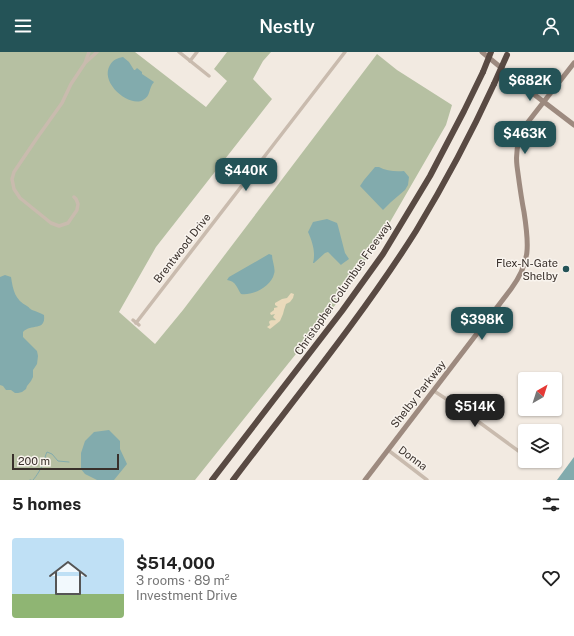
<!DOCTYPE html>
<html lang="en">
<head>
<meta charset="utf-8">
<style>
  :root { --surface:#fff; --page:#f6f6f6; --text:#222; --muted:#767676; --line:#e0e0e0; --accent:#245357 }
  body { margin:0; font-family:"Public Sans",sans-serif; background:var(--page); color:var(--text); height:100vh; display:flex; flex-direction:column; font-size:15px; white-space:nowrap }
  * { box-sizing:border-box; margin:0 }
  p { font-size:13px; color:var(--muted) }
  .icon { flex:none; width:22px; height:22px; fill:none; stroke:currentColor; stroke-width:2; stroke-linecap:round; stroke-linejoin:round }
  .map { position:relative; height:428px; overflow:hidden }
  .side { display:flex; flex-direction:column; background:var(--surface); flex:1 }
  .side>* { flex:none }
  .needle { width:26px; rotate:39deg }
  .controls { position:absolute; left:518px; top:320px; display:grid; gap:8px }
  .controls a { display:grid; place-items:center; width:44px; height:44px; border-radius:4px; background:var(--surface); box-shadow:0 1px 3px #0004; font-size:20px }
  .scale { position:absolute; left:12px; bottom:10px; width:107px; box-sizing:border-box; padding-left:4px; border:2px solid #39302b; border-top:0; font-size:11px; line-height:14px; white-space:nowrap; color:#39302b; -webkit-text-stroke:3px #f9f4ee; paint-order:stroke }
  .price { position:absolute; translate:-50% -34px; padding:0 9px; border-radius:8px; background:var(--accent); color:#fff; font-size:13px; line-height:26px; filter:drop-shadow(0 1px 2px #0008) }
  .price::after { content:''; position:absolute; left:50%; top:24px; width:12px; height:9px; margin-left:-6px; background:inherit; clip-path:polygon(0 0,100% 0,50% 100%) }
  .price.selected { background:#222; color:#fff }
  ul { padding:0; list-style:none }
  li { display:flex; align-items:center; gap:12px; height:100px; padding:0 12px }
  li+li { border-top:1px solid var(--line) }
  li span { display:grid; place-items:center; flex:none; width:112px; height:80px; border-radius:4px; color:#555 }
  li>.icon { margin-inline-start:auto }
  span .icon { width:48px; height:48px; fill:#fffc; stroke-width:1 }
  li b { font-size:17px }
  h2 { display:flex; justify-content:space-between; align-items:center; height:48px; padding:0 12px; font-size:17px }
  header { display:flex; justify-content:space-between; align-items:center; height:52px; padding:0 12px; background:var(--accent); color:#fff; font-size:18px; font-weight:600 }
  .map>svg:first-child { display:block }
  .green { fill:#b6c0a2 }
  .sand { fill:#eadabb }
  .water { fill:#82abad }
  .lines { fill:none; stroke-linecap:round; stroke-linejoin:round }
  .stream { stroke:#82abad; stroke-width:1 }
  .street { stroke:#c9bbae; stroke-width:3.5 }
  .secondary { stroke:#9d8a7f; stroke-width:5 }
  .highway { stroke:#594a43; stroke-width:6 }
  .highway-bridge { stroke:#594a43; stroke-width:6 }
  .poi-dot { fill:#245357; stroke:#f9f4ee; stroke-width:1.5 }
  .labels { text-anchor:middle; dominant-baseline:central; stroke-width:3; stroke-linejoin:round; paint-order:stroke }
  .street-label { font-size:11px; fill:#39302b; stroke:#f9f4ee }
  .poi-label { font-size:11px; fill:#39302b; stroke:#f9f4ee; text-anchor:end }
</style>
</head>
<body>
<header><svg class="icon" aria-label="menu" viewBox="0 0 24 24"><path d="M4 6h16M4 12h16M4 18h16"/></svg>Nestly<svg class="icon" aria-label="person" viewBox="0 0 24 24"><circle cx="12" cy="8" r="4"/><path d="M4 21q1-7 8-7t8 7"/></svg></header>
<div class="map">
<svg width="574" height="428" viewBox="0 0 574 428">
  <rect width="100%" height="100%" fill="#f2eae1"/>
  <path class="green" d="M0 0H135L206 55 227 29 214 17 227 0H271L263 9 253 27 272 47 156 195 119 260 155 292 183 258 377 2 397 18 452 53 446 73 386 177 336 252 195 428H0Z"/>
  <path class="sand" d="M291 241 294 242 293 246 290 250 286 252 284 258 283 262 280 269 270 277 267 275 270 273 269 270C271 267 273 269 276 268L273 265 275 262 271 263 270 261 274 258V256L278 255 275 253V251L282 247 287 246Z"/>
  <g class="water">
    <path d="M123 5 129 10 134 18H135L137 16 142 20V22L154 30C148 37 151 44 143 48 130 56 99 31 110 13 113 8 117 6 123 5Z"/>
    <path d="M375 115H379C386 119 396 120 404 119L409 125 408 133 405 138 391 150 383 158 360 134 364 128Z"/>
    <path d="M327 167 337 171 338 174 345 201 349 207 342 212 341 213 328 200 325 201 314 211H313C316 200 312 189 308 180L313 170Z"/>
    <path d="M269 202 272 203C272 209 276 217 274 222 271 235 252 244 241 242 237 236 236 229 227 228L229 225Z"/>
    <path d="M5 223 11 225C13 238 15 248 27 254 30 256 30 257 32 258 36 259 40 261 44 263 46 280 31 271 23 280V285L37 299 38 304 37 312 33 318V325L31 329 27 334 26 337 22 340 18 341H15L11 338H6L3 334 0 333V225Z"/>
    <path d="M109 378 120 389V397L127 412 114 428H97L85 422 81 417V401L85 389 94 380Z"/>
    <path d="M574 405V428H557Z"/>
  </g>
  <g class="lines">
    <g class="stream">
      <path d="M30 428H31"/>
      <path d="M33 428C36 425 42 415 44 410 45 406 45 404 47 400L52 402 58 409 69 410"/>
    </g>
    <g class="street">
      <path d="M179 0 209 24"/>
      <path d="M190 9 197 0"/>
      <path d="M86 10 97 0"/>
      <path d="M74 145 76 147 78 152 77 158 68 171 59 174 51 171 20 146 14 137 12 127 14 120 37 86 62 51 71 32 85 11 89 0"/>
      <path d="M133 268 139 273"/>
      <path d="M136 271 345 0"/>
      <path d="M434 339 457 354 524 403"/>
      <path d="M388 398 427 428"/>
    </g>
    <g class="secondary">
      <path d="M482 0 527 37 574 73"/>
      <path d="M365 428 511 237C531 210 529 192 524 160 521 145 519 129 517 114 515 97 519 83 528 70L574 11"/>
    </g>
    <g class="highway">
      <path d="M212 428 342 259 383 202 430 124 464 59 483 20"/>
      <path d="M233 428C295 346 361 266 416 179 445 131 471 82 494 32"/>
    </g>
    <g class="highway-bridge">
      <path d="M483 20 491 0"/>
      <path d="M494 32 507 3"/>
    </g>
  </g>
  <circle class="poi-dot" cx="566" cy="217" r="4"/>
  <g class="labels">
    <g class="street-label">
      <text transform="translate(182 196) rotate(-52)">Brentwood Drive</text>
      <text transform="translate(343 236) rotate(-55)">Christopher Columbus Freeway</text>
      <text transform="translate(418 342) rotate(-52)">Shelby Parkway</text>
      <text transform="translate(413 406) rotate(37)">Donna</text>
    </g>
    <g class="poi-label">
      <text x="558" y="211">Flex-N-Gate<tspan x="558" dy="13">Shelby</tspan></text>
    </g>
  </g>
</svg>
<div class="controls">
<a><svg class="needle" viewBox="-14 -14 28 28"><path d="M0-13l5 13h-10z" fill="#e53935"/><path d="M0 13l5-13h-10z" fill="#767676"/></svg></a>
<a><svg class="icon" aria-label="layers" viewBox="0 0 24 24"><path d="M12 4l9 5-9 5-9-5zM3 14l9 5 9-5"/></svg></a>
</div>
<div class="scale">200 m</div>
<b class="price" style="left:530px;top:50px">$682K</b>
<b class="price" style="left:525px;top:103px">$463K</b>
<b class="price" style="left:246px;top:140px">$440K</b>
<b class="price" style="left:482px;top:289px">$398K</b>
<b class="price selected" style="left:475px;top:376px">$514K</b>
</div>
<section class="side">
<h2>5 homes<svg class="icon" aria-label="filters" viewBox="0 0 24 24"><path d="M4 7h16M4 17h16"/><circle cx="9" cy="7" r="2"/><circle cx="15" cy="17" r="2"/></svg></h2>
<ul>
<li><span style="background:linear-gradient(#bfe0f5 70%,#8fb573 0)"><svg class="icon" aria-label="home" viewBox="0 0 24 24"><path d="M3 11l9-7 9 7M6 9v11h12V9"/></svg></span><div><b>$514,000</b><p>3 rooms · 89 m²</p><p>Investment Drive</p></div><svg class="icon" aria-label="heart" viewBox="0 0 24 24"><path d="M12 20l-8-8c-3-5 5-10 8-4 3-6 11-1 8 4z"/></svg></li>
</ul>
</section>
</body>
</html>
